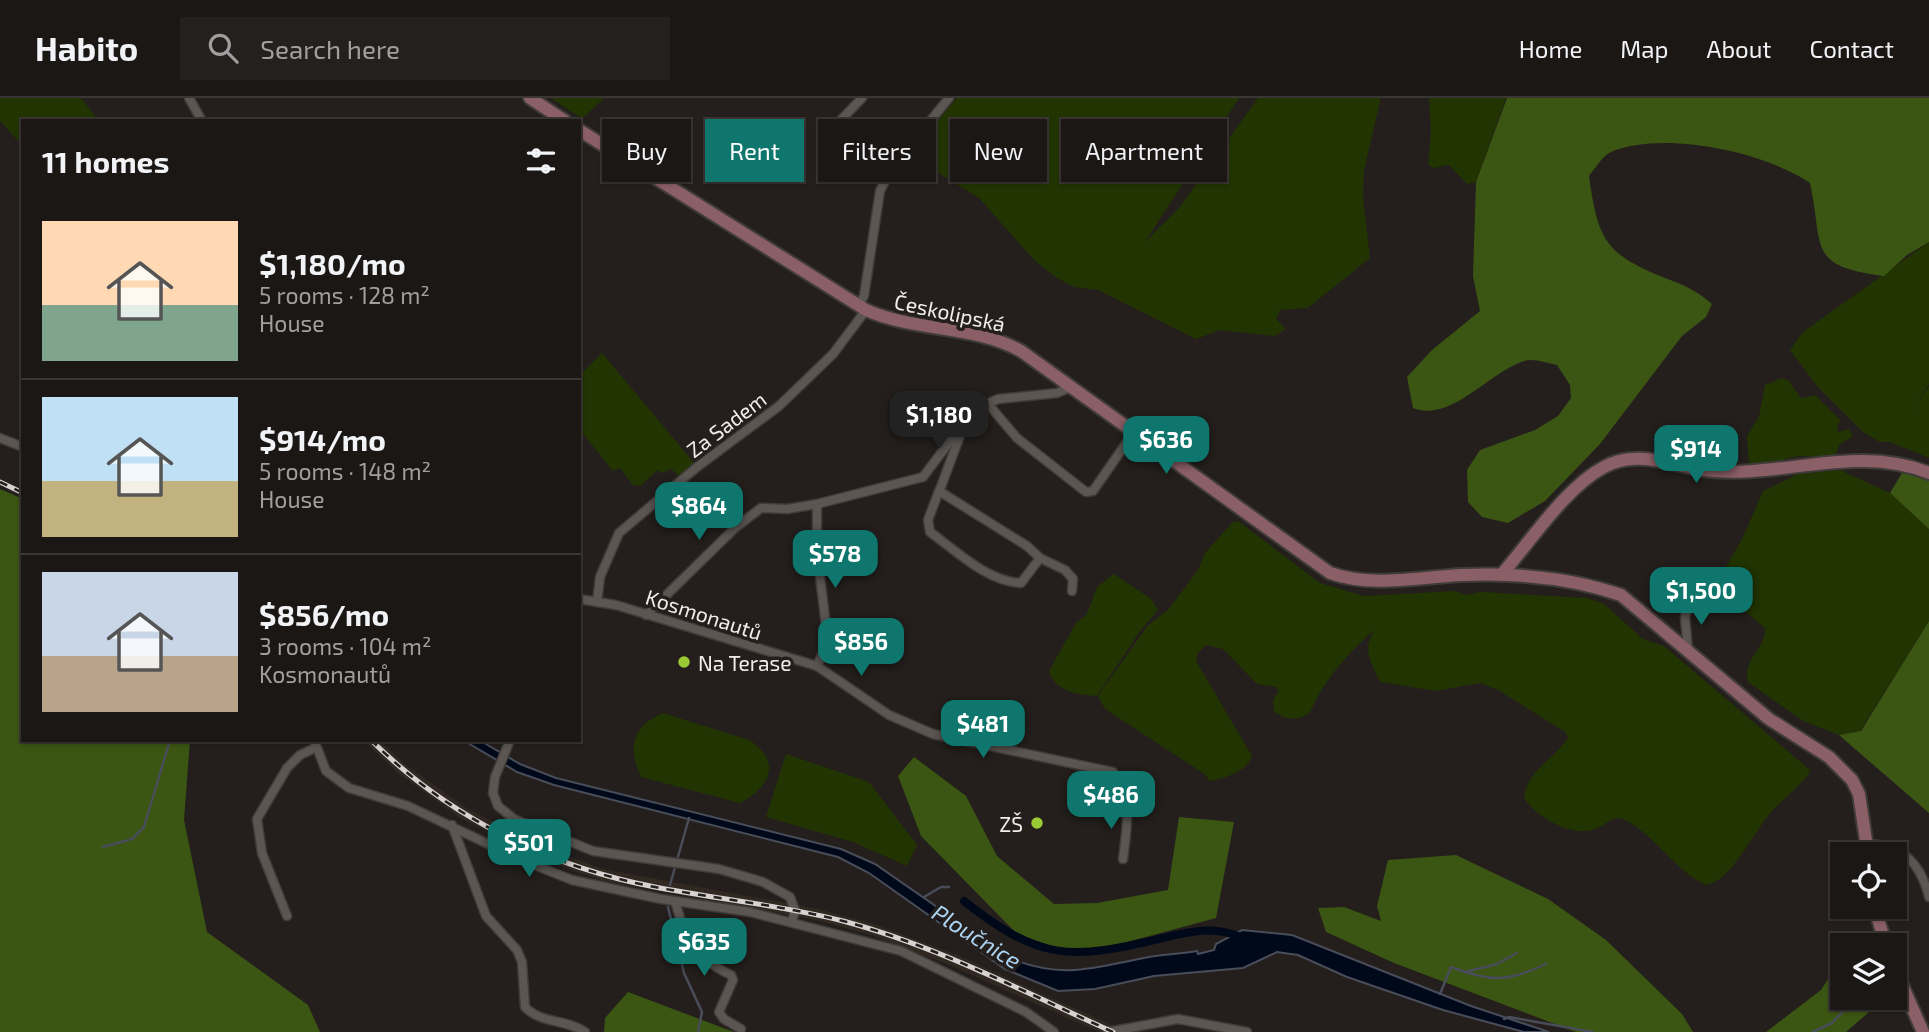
<!DOCTYPE html>
<html lang="en">
<head>
<meta charset="utf-8">
<style>
  :root { --surface:#1b1715; --page:#24201e; --text:#f1f3f6; --muted:#a09fa0; --line:#393634; --accent:#0f766e }
  body { margin:0; font-family:"Exo 2",sans-serif; background:var(--page); color:var(--text); height:100vh; display:flex; flex-direction:column; font-size:26px; white-space:nowrap }
  * { box-sizing:border-box; margin:0 }
  p { font-size:23px; color:var(--muted) }
  .icon { flex:none; width:38px; height:38px; fill:none; stroke:currentColor; stroke-width:2; stroke-linecap:round; stroke-linejoin:round }
  .map { position:relative; flex:1; overflow:hidden }
  .panel { position:absolute; left:21px; top:21px; width:560px; height:623px; display:flex; flex-direction:column; background:var(--surface); border-radius:0px; box-shadow:0 2px 5px #0004,0 0 0 2px var(--line) }
  .panel>* { flex:none }
  .hud { position:absolute; left:602px; top:21px; width:665px; height:63px; display:flex; gap:14px }
  .tools { position:absolute; left:1830px; top:744px; display:grid; gap:14px }
  .tools a { display:grid; place-items:center; width:77px; height:77px; border-radius:0px; background:var(--surface); box-shadow:0 2px 5px #0004,0 0 0 2px var(--line); font-size:35px }
  .price { position:absolute; translate:-50% -60px; padding:0 16px; border-radius:14px; background:var(--accent); color:#fff; font-size:23px; line-height:46px; filter:drop-shadow(0 2px 4px #0008) }
  .price::after { content:''; position:absolute; left:50%; top:42px; width:21px; height:16px; margin-left:-10px; background:inherit; clip-path:polygon(0 0,100% 0,50% 100%) }
  .price.on { background:#222; color:#fff }
  ul { padding:0; list-style:none }
  li { display:flex; align-items:center; gap:21px; height:175px; padding:0 21px }
  li+li { border-top:2px solid var(--line) }
  li span { display:grid; place-items:center; flex:none; width:196px; height:140px; border-radius:0px; color:#555 }
  li>.icon { margin-inline-start:auto }
  span .icon { width:84px; height:84px; fill:#fffc; stroke-width:1 }
  li b { font-size:30px }
  h2 { display:flex; justify-content:space-between; align-items:center; height:84px; padding:0 21px; font-size:30px }
  .tag { padding:0 24px; border-radius:0px; background:var(--surface); box-shadow:0 2px 5px #0004,0 0 0 2px var(--line); font-size:24px; line-height:63px }
  .tag.on { background:var(--accent); color:#fff }
  header { display:flex; align-items:center; gap:42px; box-sizing:border-box; height:98px; padding:0 35px; background:var(--surface); border-bottom:2px solid var(--line) }
  header strong { font-size:33px }
  nav { display:flex; gap:38px; margin-inline-start:auto; font-size:24px }
  .search { width:490px; height:63px; background:var(--page); display:flex; align-items:center; gap:18px; box-sizing:border-box; padding:0 24px; border-radius:0px; color:var(--muted); font-size:26px }
  .map>svg:first-child { display:block }
  .built { fill:#322822 }
  .green { fill:#213402 }
  .forest { fill:#3b5512 }
  .water { fill:#00091a; stroke:#484d59; stroke-width:2 }
  .lines { fill:none; stroke-linecap:round; stroke-linejoin:round }
  .stream { stroke:#484d59; stroke-width:2.5 }
  .canal { stroke:#00091a; stroke-width:8 }
  .street-casing { stroke:#3f3b39; stroke-width:11 }
  .secondary-casing { stroke:#3f3b39; stroke-width:16 }
  .street { stroke:#5b5652; stroke-width:8 }
  .secondary { stroke:#8b5f66; stroke-width:12 }
  .rail-casing { stroke:#d8d3d1; stroke-width:5 }
  .rail { stroke:#241f1c; stroke-width:2.5; stroke-dasharray:8; stroke-linecap:butt }
  .poi-dot { fill:#9acb34; stroke:#241f1c; stroke-width:2.5 }
  .labels { text-anchor:middle; dominant-baseline:central; stroke-width:7; stroke-linejoin:round; paint-order:stroke }
  .street-label { font-size:21px; fill:#f1edeb; stroke:#241f1c }
  .poi-label { font-size:21px; fill:#f1edeb; stroke:#241f1c; text-anchor:start }
  .water-label { font-size:23px; font-style:italic; fill:#add3f3; stroke:#241f1c }
</style>
</head>
<body>
<header>
<strong>Habito</strong>
<div class="search"><svg class="icon" aria-label="search" viewBox="0 0 24 24"><circle cx="10" cy="10" r="6"/><path d="M15 15l6 6"/></svg>Search here</div>
<nav><a>Home</a><a>Map</a><a>About</a><a>Contact</a></nav>
</header>
<div class="map">
<svg width="1929" height="934" viewBox="0 0 1929 934">
  <rect width="100%" height="100%" fill="#241f1c"/>
  <path class="built" d="M363 642H379L406 667 468 711 548 751 603 771 818 811 874 826 957 857 1127 934H1099L952 868 871 837 816 822 600 782 544 762 462 721 398 675Z"/>
  <g class="green">
    <path d="M0 0H81L99 23H23V48L0 23Z"/>
    <path d="M551 0H604L582 21Z"/>
    <path d="M957 0H1239L1145 144 1179 110 1258 0H1381L1364 72 1363 100 1370 160 1308 210 1280 212 1276 221 1286 231 1275 238 1220 232 1196 241 1098 192 1074 189 1057 180 1034 162 979 100 921 64 915 50Z"/>
    <path d="M1429 0H1506L1476 84 1467 86 1449 67 1433 70 1428 66 1431 33Z"/>
    <path d="M1929 144V286L1912 313 1929 288V360L1890 344H1880L1863 334 1817 288 1790 252 1803 234Z"/>
    <path d="M602 255 695 366 680 379 671 371 662 375 658 372 640 388 633 387 620 370 613 373 579 331V278Z"/>
    <path d="M1781 280 1789 283 1801 300 1815 297 1841 323 1837 327 1838 334 1849 331 1853 338 1839 347 1835 358C1822 363 1813 357 1801 358 1783 359 1767 371 1749 367L1747 338 1759 318 1765 287Z"/>
    <path d="M1840 372 1890 395 1929 431V523L1860 633 1839 637 1803 623 1748 584C1742 561 1766 551 1765 530L1718 491 1719 481 1743 439 1763 393 1798 376Z"/>
    <path d="M1238 423 1320 485 1364 498 1456 493 1465 497 1480 494 1587 500 1604 506 1643 541 1664 548 1810 672 1808 677C1797 690 1785 700 1773 712 1756 730 1731 784 1706 787 1676 774 1655 737 1625 722 1612 716 1606 728 1595 731 1572 740 1536 719 1524 700 1528 670 1555 662 1568 639L1565 634 1498 592 1480 585 1436 593 1380 584C1371 563 1362 553 1374 532 1348 556 1324 581 1310 615 1296 623 1287 623 1274 613L1273 602 1279 593 1276 589 1257 586 1223 551 1206 547 1198 555 1196 563 1252 658C1248 673 1224 681 1209 683L1206 677 1105 611 1098 598 1148 527 1168 512 1198 472 1205 455 1232 425Z"/>
    <path d="M1114 476 1151 501 1158 512 1140 533 1097 598C1079 597 1055 594 1049 573L1076 525 1087 516 1097 489Z"/>
    <path d="M663 615 749 642C783 664 770 689 740 705L641 679C628 650 631 629 663 615Z"/>
    <path d="M786 656 869 684 917 747 907 768 853 744 766 719Z"/>
  </g>
  <g class="forest">
    <path d="M1507 0H1929V144L1907 157 1884 178C1806 168 1824 150 1810 85 1765 54 1663 32 1611 54 1602 58 1595 71 1589 78 1598 142 1605 156 1665 180 1684 187 1696 192 1712 206L1706 219 1682 238 1600 346 1545 403 1508 425 1482 419 1468 404 1467 372 1480 352 1535 332 1558 318 1571 300 1570 287 1557 267C1547 265 1533 260 1524 263 1489 274 1451 325 1413 310L1407 279 1432 252 1480 213 1473 178 1476 84Z"/>
    <path d="M1905 370 1929 379V431L1890 395Z"/>
    <path d="M0 391 23 401V642H190L184 722 207 834 308 907 320 934H0Z"/>
    <path d="M1929 523V715L1839 637 1861 633Z"/>
    <path d="M914 659 966 698 997 758 1054 806 1097 805 1168 792 1179 719 1234 724 1216 820 1116 847 1082 851 1057 850 1017 836 921 738 898 678Z"/>
    <path d="M1456 757 1548 801 1606 842 1682 916 1693 934H1576L1394 865 1326 834 1318 810 1344 809 1381 823 1377 808 1388 762Z"/>
    <path d="M1841 861 1843 900H1885L1846 934H1766L1821 892Z"/>
    <path d="M628 894 734 934H604L605 920Z"/>
  </g>
  <path class="water" d="M463 642H479L520 666 556 680 841 751 875 766 1012 861C1065 882 1096 869 1149 859 1165 856 1181 856 1197 853L1198 856 1214 852 1216 846 1242 832 1292 837 1471 908 1549 934H1524L1443 912 1347 879 1298 857 1277 854 1243 870 1154 878 1095 891 1058 893 1005 871 869 775 838 759 554 687 517 674Z"/>
  <g class="lines">
    <g class="stream">
      <path d="M103 749 132 741 144 729 170 642"/>
      <path d="M670 787 689 720"/>
      <path d="M924 799 941 789H949"/>
      <path d="M668 809 684 875 702 914 698 934"/>
      <path d="M1465 874 1497 866 1517 855"/>
      <path d="M1440 896 1451 869C1489 884 1509 884 1546 866"/>
      <path d="M1504 921 1509 919 1593 934"/>
      <path d="M1813 934 1832 925 1856 900"/>
    </g>
    <path class="canal" d="M964 803C1041 864 1071 862 1163 840 1191 833 1214 828 1241 839"/>
    <g class="street-casing">
      <g id="street">
        <path d="M189 0 202 23"/>
        <path d="M838 25 862 0"/>
        <path d="M858 208 864 198 880 93 891 71 949 0"/>
        <path d="M988 306 1017 340 1086 394 1093 393 1134 334"/>
        <path d="M0 340 23 349"/>
        <path d="M939 393 1027 448 1040 460 1021 485C988 484 956 453 930 434L928 422Z"/>
        <path d="M939 394 962 332"/>
        <path d="M1040 460 1065 472 1073 481 1072 493"/>
        <path d="M579 501 616 507 817 568 889 617 933 636 1113 674C1133 703 1127 728 1123 761"/>
        <path d="M597 504 600 479 619 435 697 369 779 308 833 256 866 212"/>
        <path d="M646 517 736 429 761 410 787 411 817 406 923 379 966 322 980 309 998 301 1057 295 1071 289"/>
        <path d="M1688 552 1685 519 1690 502"/>
        <path d="M817 568 828 544 817 454V406"/>
        <path d="M314 642 326 673 349 690 408 708 522 762 572 782 661 801 750 814 901 853 1026 914 1054 934"/>
        <path d="M510 642 495 679 493 695 498 708 514 721 593 753 719 771 763 784 790 799 795 812 792 824"/>
        <path d="M452 727 486 818 517 852 522 864 525 909C541 926 567 921 585 934"/>
        <path d="M1867 746C1903 746 1921 766 1929 799"/>
        <path d="M675 803C687 845 692 858 731 877L733 882 719 914 724 921 741 931"/>
        <path d="M287 818 262 755 257 721 287 670 300 657 315 650"/>
        <path d="M1108 934 1178 921 1247 934"/>
      </g>
    </g>
    <g class="secondary-casing">
      <g id="secondary">
        <path d="M530 0 565 23"/>
        <path d="M579 32 866 212C916 234 974 227 1021 253L1330 475C1373 490 1418 479 1463 477 1515 475 1572 480 1621 497L1769 621 1829 659 1852 682 1859 696 1868 756"/>
        <path d="M1502 476C1531 443 1565 390 1604 369 1636 351 1670 367 1703 372 1779 382 1855 345 1929 375"/>
        <path d="M1874 808 1886 847"/>
        <path d="M1895 871 1923 934"/>
      </g>
    </g>
    <use href="#street" class="street"/>
    <use href="#secondary" class="secondary"/>
    <g class="rail-casing">
      <g id="rail">
        <path d="M0 384 23 395"/>
        <path d="M371 642C447 718 549 769 655 789 717 801 781 807 843 823 937 848 1024 894 1113 934"/>
      </g>
    </g>
    <use href="#rail" class="rail"/>
  </g>
  <g class="poi-dot">
    <circle cx="684" cy="564" r="7"/>
    <circle cx="1037" cy="725" r="7"/>
  </g>
  <g class="labels">
    <g class="street-label">
      <text transform="translate(950 214) rotate(12)">Českolipská</text>
      <text transform="translate(726 326) rotate(-37)">Za Sadem</text>
      <text transform="translate(704 516) rotate(18)">Kosmonautů</text>
    </g>
    <g class="poi-label">
      <text x="698" y="564">Na Terase</text>
      <text x="1023" y="725" text-anchor="end">ZŠ</text>
    </g>
    <g class="water-label">
      <text transform="translate(977 838) rotate(32)">Ploučnice</text>
    </g>
  </g>
</svg>
<div class="tools">
<a><svg class="icon" aria-label="locate" viewBox="0 0 24 24"><circle cx="12" cy="12" r="6"/><path d="M12 2v4M12 18v4M2 12h4M18 12h4"/></svg></a>
<a><svg class="icon" aria-label="layers" viewBox="0 0 24 24"><path d="M12 4l9 5-9 5-9-5zM3 14l9 5 9-5"/></svg></a>
</div>
<b class="price on" style="left:939px;top:353px">$1,180</b>
<b class="price" style="left:1166px;top:378px">$636</b>
<b class="price" style="left:1696px;top:387px">$914</b>
<b class="price" style="left:699px;top:444px">$864</b>
<b class="price" style="left:835px;top:492px">$578</b>
<b class="price" style="left:1701px;top:529px">$1,500</b>
<b class="price" style="left:861px;top:580px">$856</b>
<b class="price" style="left:983px;top:662px">$481</b>
<b class="price" style="left:1111px;top:733px">$486</b>
<b class="price" style="left:529px;top:781px">$501</b>
<b class="price" style="left:704px;top:880px">$635</b>
<div class="hud">
<a class="tag">Buy</a>
<a class="tag on">Rent</a>
<a class="tag">Filters</a>
<a class="tag">New</a>
<a class="tag">Apartment</a>
</div>
<section class="panel">
<h2>11 homes<svg class="icon" aria-label="filters" viewBox="0 0 24 24"><path d="M4 7h16M4 17h16"/><circle cx="9" cy="7" r="2"/><circle cx="15" cy="17" r="2"/></svg></h2>
<ul>
<li><span style="background:linear-gradient(#ffd9b3 60%,#7fa58c 0)"><svg class="icon" aria-label="home" viewBox="0 0 24 24"><path d="M3 11l9-7 9 7M6 9v11h12V9"/></svg></span><div><b>$1,180/mo</b><p>5 rooms · 128 m²</p><p>House</p></div></li>
<li><span style="background:linear-gradient(#bfe0f5 60%,#c2b280 0)"><svg class="icon" aria-label="home" viewBox="0 0 24 24"><path d="M3 11l9-7 9 7M6 9v11h12V9"/></svg></span><div><b>$914/mo</b><p>5 rooms · 148 m²</p><p>House</p></div></li>
<li><span style="background:linear-gradient(#c9d6e8 60%,#b9a48a 0)"><svg class="icon" aria-label="home" viewBox="0 0 24 24"><path d="M3 11l9-7 9 7M6 9v11h12V9"/></svg></span><div><b>$856/mo</b><p>3 rooms · 104 m²</p><p>Kosmonautů</p></div></li>
</ul>
</section>
</div>
</body>
</html>
